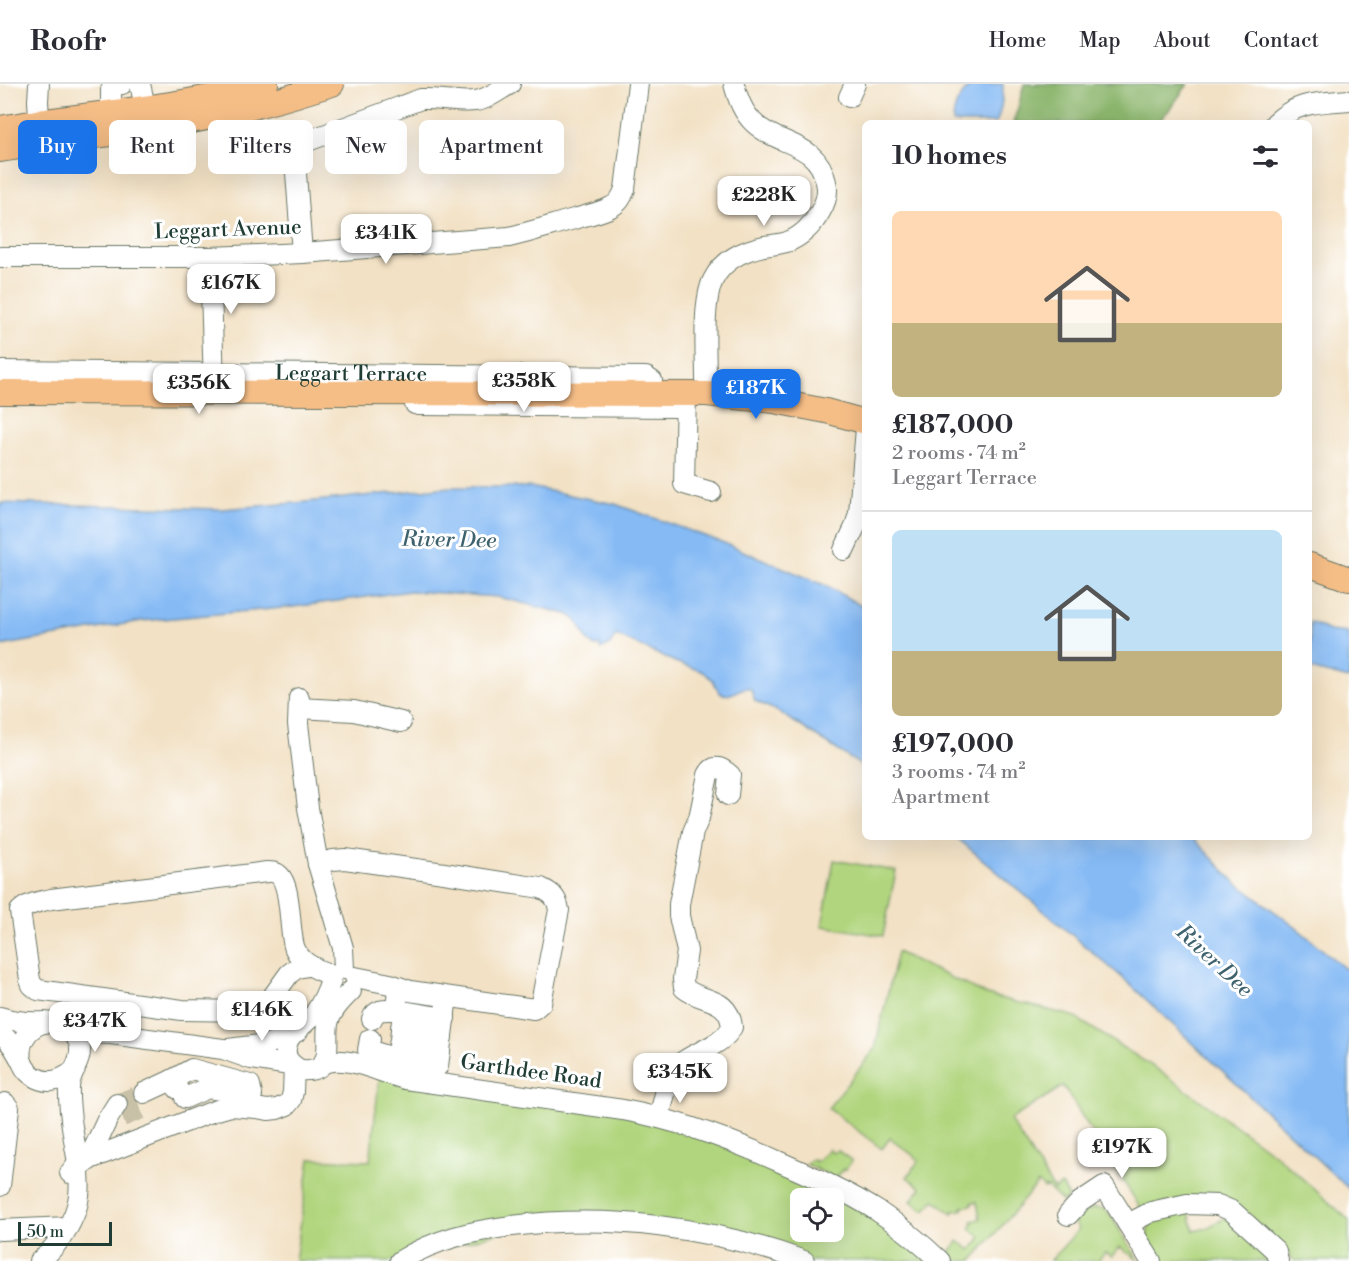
<!DOCTYPE html>
<html lang="en">
<head>
<meta charset="utf-8">
<style>
  :root { --surface:#fff; --page:#f2f2f3; --text:#2b2b33; --muted:#7c7c81; --line:#e1e1e2; --accent:#1a73e8 }
  body { margin:0; font-family:"Libre Bodoni",serif; background:var(--page); color:var(--text); height:100vh; display:flex; flex-direction:column; font-size:22px; white-space:nowrap }
  * { box-sizing:border-box; margin:0 }
  p { font-size:20px; color:var(--muted) }
  .icon { flex:none; width:33px; height:33px; fill:none; stroke:currentColor; stroke-width:2; stroke-linecap:round; stroke-linejoin:round }
  .map { position:relative; flex:1; overflow:hidden }
  .panel { position:absolute; left:862px; top:36px; width:450px; height:720px; display:flex; flex-direction:column; background:var(--surface); border-radius:9px; box-shadow:0 6px 24px #0002 }
  .panel>* { flex:none }
  .guide { position:absolute; left:18px; top:36px; width:570px; height:54px; display:flex; gap:12px }
  .tools { position:absolute; left:790px; top:1104px; display:grid; gap:12px }
  .tools a { display:grid; place-items:center; width:54px; height:54px; border-radius:9px; background:var(--surface); box-shadow:0 6px 24px #0002; font-size:30px }
  .scale { position:absolute; left:18px; bottom:15px; width:94px; box-sizing:border-box; padding-left:6px; border:3px solid #1f3d34; border-top:0; font-size:16px; line-height:21px; white-space:nowrap; color:#1f3d34; -webkit-text-stroke:4px #fff; paint-order:stroke }
  .price { position:absolute; translate:-50% -51px; padding:0 14px; border-radius:12px; background:#fff; color:#222; font-size:20px; line-height:39px; filter:drop-shadow(0 2px 3px #0008) }
  .price::after { content:''; position:absolute; left:50%; top:36px; width:18px; height:14px; margin-left:-9px; background:inherit; clip-path:polygon(0 0,100% 0,50% 100%) }
  .price.active { background:var(--accent); color:#fff }
  ul { padding:0; list-style:none }
  li { display:grid; align-content:center; gap:12px; height:318px; padding:0 30px }
  li+li { border-top:2px solid var(--line) }
  li span { display:grid; place-items:center; height:186px; border-radius:9px; color:#555 }
  li>.icon { margin-inline-start:auto }
  span .icon { width:108px; height:108px; fill:#fffc; stroke-width:1 }
  li b { font-size:26px }
  h2 { display:flex; justify-content:space-between; align-items:center; height:72px; padding:0 30px; font-size:26px }
  .tag { padding:0 21px; border-radius:9px; background:var(--surface); box-shadow:0 6px 24px #0002; font-size:21px; line-height:54px }
  .tag.active { background:var(--accent); color:#fff }
  header { display:flex; align-items:center; gap:36px; box-sizing:border-box; height:84px; padding:0 30px; background:var(--surface); border-bottom:2px solid var(--line) }
  header strong { font-size:28px }
  nav { display:flex; gap:33px; margin-inline-start:auto; font-size:21px }
  .map>svg:first-child { display:block }
  .green { fill:#b1d57e; stroke:#688959; stroke-width:1.5; fill-rule:evenodd }
  .forest { fill:#8cb66d; stroke:#567a50; stroke-width:1.5 }
  .water { fill:#85baf4; stroke:#527c94; stroke-width:1.5 }
  .lines { fill:none; stroke-linecap:round; stroke-linejoin:round }
  .minor-tunnel { stroke:#c8c0a7; stroke-width:20; stroke-dasharray:20 10; stroke-linecap:butt }
  .minor-casing { stroke:#697666; stroke-width:22 }
  .major-casing { stroke:#697666; stroke-width:26 }
  .minor { stroke:#fff; stroke-width:20 }
  .major { stroke:#f6be87; stroke-width:24 }
  .labels { text-anchor:middle; dominant-baseline:central; stroke-width:6; stroke-linejoin:round; paint-order:stroke }
  .street-label { font-size:21px; fill:#1f3d34; stroke:#fff }
  .water-label { font-size:22px; font-style:italic; fill:#3e626e; stroke:#fff }
</style>
</head>
<body>
<header>
<strong>Roofr</strong>
<nav><a>Home</a><a>Map</a><a>About</a><a>Contact</a></nav>
</header>
<div class="map">
<svg width="1349" height="1177" viewBox="0 0 1349 1177">
  <rect width="100%" height="100%" fill="#fff"/>
  <filter id="ink" filterUnits="userSpaceOnUse"><feTurbulence type="fractalNoise" baseFrequency=".0167" numOctaves="2"/><feDisplacementMap in="SourceGraphic" scale="12" xChannelSelector="R" yChannelSelector="G"/><feConvolveMatrix kernelMatrix="1 2 1 2 8 2 1 2 1" color-interpolation-filters="sRGB"/></filter>
  <filter id="wash" filterUnits="userSpaceOnUse"><feTurbulence type="fractalNoise" baseFrequency=".008" numOctaves="4" result="noise"/><feDisplacementMap in="SourceGraphic" scale="24" xChannelSelector="R" yChannelSelector="G"/><feGaussianBlur stdDeviation="1.35" result="paint"/><feColorMatrix in="noise" values="0 0 0 0 0 0 0 0 0 0 0 0 0 0 0 0 0 1.4 0 .05"/><feComposite in="paint" operator="in"/></filter>
  <g filter="url(#wash)">
    <rect width="100%" height="100%" fill="#f2e1c4"/>
    <g class="green">
      <path d="M834 776 896 787 883 852 822 842Z"/>
      <path d="M897 868 987 911 1073 932 1157 985 1277 1072 1349 1136V1177H1295L1230 1116 1214 1109 1141 1125 1063 1002 1010 1036 1054 1106 1062 1101 1069 1113 1063 1118 1047 1103 1045 1105 1038 1099 972 1177H952L947 1173 958 1157 971 1166 981 1153 970 1145 973 1140 972 1137 980 1135 977 1118H972V1121L962 1123V1126L953 1127V1130L934 1116 925 1127 911 1117 921 1104 907 1093 919 1076 890 1054 882 1065 828 1024 875 965Z"/>
      <path d="M380 988 623 1026 818 1094 940 1177H804L724 1153 524 1141 400 1177H295L310 1075 370 1077ZM801 1114H834V1148H801Z"/>
      <path d="M829 1065 834 1069 837 1066 852 1077 845 1086 843 1085 836 1095 806 1080 812 1075 816 1078Z"/>
      <path d="M1094 1124 1104 1125 1111 1132 1139 1177 1120 1163 1112 1173 1105 1168 1098 1177H1050L1079 1145 1074 1139 1085 1128Z"/>
      <path d="M1188 1125 1194 1147 1207 1144 1229 1131 1272 1177H1162C1155 1165 1142 1154 1150 1140L1148 1136Z"/>
    </g>
    <path class="forest" d="M1024 0H1188L1169 26 1157 39H1013L1018 24Z"/>
    <g class="water">
      <path d="M971 0H1003C1003 14 1002 26 996 39H953C953 20 960 14 971 0Z"/>
      <path d="M450 403H530L615 420 724 459 829 503 865 524V684L779 628 755 617 751 605C736 601 736 615 720 609L719 606 715 602 713 596 701 587 675 578 618 552H615L610 561 600 565V561L595 562C579 553 586 538 567 530L498 513 410 507 293 523 142 537 0 562V419L222 425 295 419Z"/>
      <path d="M1310 538 1329 547 1349 549V595L1310 585Z"/>
      <path d="M956 753H1192L1235 798 1298 845 1349 888V1105L1124 895Z"/>
    </g>
  </g>
  <g filter="url(#ink)">
    <g class="lines">
      <g class="minor-tunnel">
        <path d="M117 1020 144 1009"/>
        <path d="M122 1033 149 1022"/>
      </g>
      <g class="minor-casing">
        <g id="minor">
          <path d="M39 0 38 17 40 51"/>
          <path d="M140 0 148 36"/>
          <path d="M849 13 855 0"/>
          <path d="M111 28V6L115 1 122 0"/>
          <path d="M1275 39C1298 17 1319 19 1349 16"/>
          <path d="M302 169 295 76C295 67 298 63 305 58L421 15C439 14 458 19 475 17 487 16 499 6 510 0"/>
          <path d="M0 173H210L302 169 509 153C531 148 552 141 574 135 586 131 600 129 611 123 619 119 622 113 625 105L638 0"/>
          <path d="M210 173 214 301"/>
          <path id="s1" d="M0 287 646 293 652 297 651 309"/>
          <path d="M686 309 684 400 711 408"/>
          <path d="M706 310C707 280 701 221 713 196 723 176 744 166 764 162 772 161 780 160 787 158 801 153 813 141 820 128 826 118 829 109 826 98 818 58 779 62 755 40 743 29 738 15 734 0"/>
          <path d="M415 320 419 321 678 323 686 309"/>
          <path d="M844 466 855 443 859 429 866 344"/>
          <path d="M299 614 298 640 308 724 318 780 343 864 344 885"/>
          <path d="M299 624 354 627 401 638"/>
          <path d="M318 780 333 776 345 775 444 789 541 804C552 809 557 814 559 826L541 919 534 925 410 907 390 900 355 893"/>
          <path d="M308 882 297 884 289 890 268 919 263 923 250 927 182 926 38 906 32 901 30 896 20 827C28 819 40 818 51 815L267 788C269 788 275 788 276 789 293 797 288 849 295 865 302 881 318 885 332 892"/>
          <path d="M331 896C327 908 322 919 315 929 306 940 287 949 286 964 285 970 288 977 293 981 297 985 303 987 309 986 337 983 323 953 329 936 333 925 342 916 351 907"/>
          <path d="M398 903 396 926 403 927 398 975 438 982 447 913"/>
          <path d="M403 927 445 934"/>
          <path d="M0 933C16 938 29 939 45 938"/>
          <path d="M372 935C376 924 386 926 396 926"/>
          <path d="M67 943 87 949 111 950 223 965 251 975 294 982"/>
          <path d="M401 944 442 953"/>
          <path d="M0 949C11 957 16 967 22 978"/>
          <path d="M370 955 368 966 398 975"/>
          <path d="M399 961 440 968"/>
          <path d="M228 965 260 961 270 959 298 947"/>
          <path d="M323 979C346 970 381 989 405 995L623 1026C678 1036 729 1055 780 1078 814 1093 848 1108 879 1128 900 1142 921 1159 940 1177"/>
          <path d="M172 996 192 985 250 1001 252 1011"/>
          <path d="M144 1009 172 996 178 1005"/>
          <path d="M185 1014 208 1004 240 1009"/>
          <path d="M658 1033C665 1019 664 1002 673 988 687 967 720 966 732 943 729 912 702 919 684 904L683 895 687 867 679 832V820L693 748 699 734 708 691C714 679 722 684 730 691L728 711"/>
          <path d="M88 1077 107 1036 117 1020"/>
          <path d="M70 1089 77 1080 214 1027 231 1022 256 1024 268 1026 277 1025 287 1021 291 1016 293 1008 294 982"/>
          <path d="M0 1102 9 1024 5 1019"/>
          <path d="M1068 1131 1080 1118 1104 1102 1151 1177"/>
          <path d="M1128 1140 1151 1128 1187 1120 1218 1121 1232 1127 1276 1167 1278 1177"/>
          <path d="M0 1146 68 1143"/>
          <path d="M40 1177C58 1161 76 1137 79 1112 81 1096 78 1077 75 1062 72 1042 68 1023 69 1003 70 987 84 976 79 959 71 935 38 931 25 953 7 983 46 1015 75 985"/>
          <path d="M400 1177C435 1155 472 1147 512 1142 610 1130 711 1143 804 1177"/>
        </g>
      </g>
      <g class="major-casing">
        <g id="major">
          <path d="M0 44C89 29 179 24 266 0"/>
          <path d="M0 66C51 57 103 52 154 44 214 34 274 19 332 0"/>
          <path d="M0 308 706 310 774 317 826 327 866 338"/>
          <path d="M1310 481 1349 495"/>
        </g>
      </g>
      <use href="#minor" class="minor"/>
      <use href="#major" class="major"/>
    </g>
  </g>
  <g class="labels">
    <g class="street-label">
      <text transform="translate(228 146) rotate(-2)">Leggart Avenue</text>
      <text stroke="none"><textPath href="#s1" startOffset="351">Leggart Terrace</textPath></text>
      <text transform="translate(531 988) rotate(8)">Garthdee Road</text>
    </g>
    <g class="water-label">
      <text transform="translate(449 456) rotate(1)">River Dee</text>
      <text transform="translate(1214 877) rotate(43)">River Dee</text>
    </g>
  </g>
</svg>
<div class="tools">
<a><svg class="icon" aria-label="locate" viewBox="0 0 24 24"><circle cx="12" cy="12" r="6"/><path d="M12 2v4M12 18v4M2 12h4M18 12h4"/></svg></a>
</div>
<div class="scale">50 m</div>
<b class="price" style="left:764px;top:143px">£228K</b>
<b class="price" style="left:386px;top:181px">£341K</b>
<b class="price" style="left:231px;top:231px">£167K</b>
<b class="price" style="left:524px;top:329px">£358K</b>
<b class="price" style="left:199px;top:331px">£356K</b>
<b class="price active" style="left:756px;top:336px">£187K</b>
<b class="price" style="left:262px;top:958px">£146K</b>
<b class="price" style="left:95px;top:969px">£347K</b>
<b class="price" style="left:680px;top:1020px">£345K</b>
<b class="price" style="left:1122px;top:1095px">£197K</b>
<div class="guide">
<a class="tag active">Buy</a>
<a class="tag">Rent</a>
<a class="tag">Filters</a>
<a class="tag">New</a>
<a class="tag">Apartment</a>
</div>
<section class="panel">
<h2>10 homes<svg class="icon" aria-label="filters" viewBox="0 0 24 24"><path d="M4 7h16M4 17h16"/><circle cx="9" cy="7" r="2"/><circle cx="15" cy="17" r="2"/></svg></h2>
<ul>
<li><span style="background:linear-gradient(#ffd9b3 60%,#c2b280 0)"><svg class="icon" aria-label="home" viewBox="0 0 24 24"><path d="M3 11l9-7 9 7M6 9v11h12V9"/></svg></span><div><b>£187,000</b><p>2 rooms · 74 m²</p><p>Leggart Terrace</p></div></li>
<li><span style="background:linear-gradient(#bfe0f5 65%,#c2b280 0)"><svg class="icon" aria-label="home" viewBox="0 0 24 24"><path d="M3 11l9-7 9 7M6 9v11h12V9"/></svg></span><div><b>£197,000</b><p>3 rooms · 74 m²</p><p>Apartment</p></div></li>
</ul>
</section>
</div>
</body>
</html>
